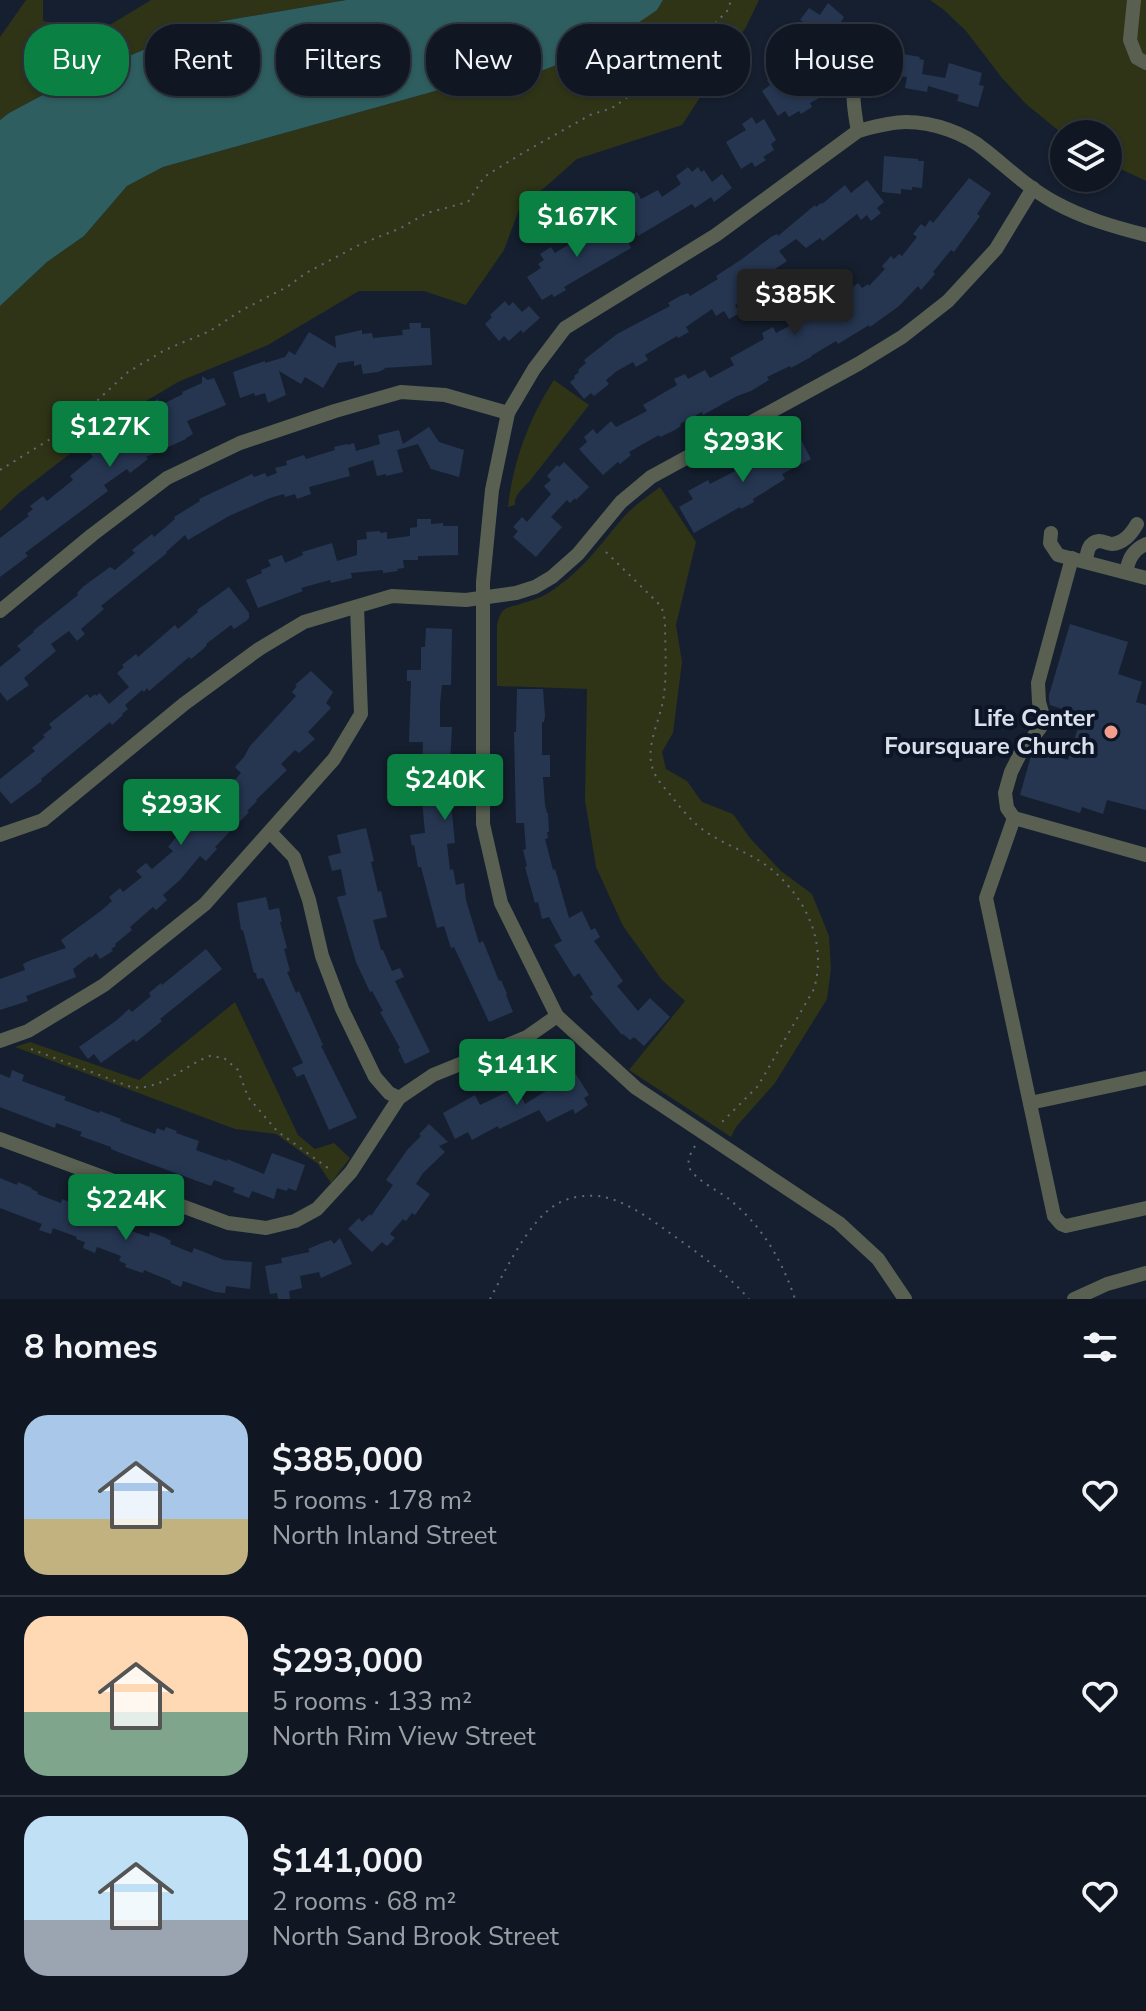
<!DOCTYPE html>
<html lang="en">
<head>
<meta charset="utf-8">
<style>
  :root { --surface:#101723; --page:#19202b; --text:#f1f3f6; --muted:#9c9fa6; --line:#303641; --accent:#0b8043 }
  body { margin:0; font-family:"Nunito Sans",sans-serif; background:var(--page); color:var(--text); height:100vh; display:flex; flex-direction:column; font-size:30px; white-space:nowrap }
  * { box-sizing:border-box; margin:0 }
  p { font-size:26px; color:var(--muted) }
  .icon { flex:none; width:44px; height:44px; fill:none; stroke:currentColor; stroke-width:2; stroke-linecap:round; stroke-linejoin:round }
  .map { position:relative; height:1299px; overflow:hidden }
  .drawer { display:flex; flex-direction:column; background:var(--surface); flex:1 }
  .drawer>* { flex:none }
  .guide { position:absolute; left:24px; top:24px; width:1098px; height:72px; display:flex; gap:16px }
  .buttons { position:absolute; left:1050px; top:120px; display:grid; gap:16px }
  .buttons a { display:grid; place-items:center; width:72px; height:72px; border-radius:50%; background:var(--surface); box-shadow:0 2px 6px #0004,0 0 0 2px var(--line); font-size:40px }
  .price { position:absolute; translate:-50% -68px; padding:0 18px; border-radius:8px; background:var(--accent); color:#fff; font-size:26px; line-height:52px; filter:drop-shadow(0 2px 4px #0008) }
  .price::after { content:''; position:absolute; left:50%; top:48px; width:24px; height:18px; margin-left:-12px; background:inherit; clip-path:polygon(0 0,100% 0,50% 100%) }
  .price.on { background:#222; color:#fff }
  ul { padding:0; list-style:none }
  li { display:flex; align-items:center; gap:24px; height:200px; padding:0 24px }
  li+li { border-top:2px solid var(--line) }
  li span { display:grid; place-items:center; flex:none; width:224px; height:160px; border-radius:24px; color:#555 }
  li>.icon { margin-inline-start:auto }
  span .icon { width:96px; height:96px; fill:#fffc; stroke-width:1 }
  li b { font-size:34px }
  h2 { display:flex; justify-content:space-between; align-items:center; height:96px; padding:0 24px; font-size:34px }
  .tag { padding:0 28px; border-radius:32px; background:var(--surface); box-shadow:0 2px 6px #0004,0 0 0 2px var(--line); font-size:28px; line-height:72px }
  .tag.on { background:var(--accent); color:#fff }
  .map>svg:first-child { display:block }
  .green { fill:#2f3417 }
  .water { fill:#2e5e60 }
  .building { fill:#263651 }
  .lines { fill:none; stroke-linecap:round; stroke-linejoin:round }
  .path { stroke:#616a79; stroke-width:2; stroke-dasharray:2 6; stroke-linecap:butt }
  .minor { stroke:#596052; stroke-width:14 }
  .poi-dot { fill:#f49d8c; stroke:#0c1525; stroke-width:3 }
  .labels { text-anchor:middle; dominant-baseline:central; stroke-width:8; stroke-linejoin:round; paint-order:stroke }
  .poi-label { font-size:24px; font-weight:bold; fill:#d9e0ec; stroke:#0c1525; text-anchor:end }
</style>
</head>
<body>
<div class="map">
<svg width="1146" height="1299" viewBox="0 0 1146 1299">
  <rect width="100%" height="100%" fill="#151f2f"/>
  <g class="green">
    <path d="M26 0H43V21L100 31 151 0H346L205 24 67 82 9 113 0 120V37Z"/>
    <path d="M663 0H759L746 27 682 125 577 159 519 210 504 250 466 305 424 291H359L268 345 178 382 111 422 18 494 0 511V306L47 262 84 236 127 186 163 167 489 76 541 71 657 10Z"/>
    <path d="M930 0H1146V181L1108 163V134L1064 135 1026 104 1002 78 966 31 944 10Z"/>
    <path d="M554 380 589 405 529 482C522 489 514 495 515 505L508 507C513 462 529 418 554 380Z"/>
    <path d="M660 487 696 542 676 625 682 662 673 733 662 752 666 769 687 781 702 802 733 814 750 838 781 871 812 894 829 936 831 969 827 999 775 1083 736 1127 731 1137 629 1070 685 1001 662 980 623 926 596 867 585 800 587 689 497 686V626C498 619 500 613 505 609 510 606 518 605 523 603 535 600 547 595 557 587 586 566 599 546 622 519 633 506 647 497 660 487Z"/>
    <path d="M235 1002 298 1135 315 1149 334 1143 350 1158 331 1183 318 1164 276 1134 235 1129 15 1047 30 1042 139 1080Z"/>
  </g>
  <path class="water" d="M346 0H663L657 10 604 46 541 71 489 76 163 167 127 186 84 236 47 262 0 306V120L9 113 67 82 205 24Z"/>
  <g class="building">
    <path d="M828 3 844 17 829 40 833 44 815 67 800 56 810 42 799 33 805 23 800 20 809 8 820 15Z"/>
    <path d="M886 51 920 57 919 59 924 60 922 74 945 78 949 63 982 73 979 85 984 86 978 107 957 101 959 95 928 86 927 92 905 88 907 77 890 75 891 70 883 68Z"/>
    <path d="M804 70 821 97 810 103 812 107 801 114 799 111 789 117 785 111 778 116 762 91 770 85 767 80 778 74 781 79 788 75 790 78Z"/>
    <path d="M752 117 756 124 764 119 776 140 771 144 774 150 763 157 766 160 755 167 752 162 741 169 726 142 746 130 742 124Z"/>
    <path d="M884 156 918 159V161H924L922 188 912 187V190L901 189V194L882 192Z"/>
    <path d="M688 167 692 172 698 167 701 172 704 170 712 182 722 174 732 188 714 202 711 197 695 208 692 204 638 236 623 208 629 205 625 199 637 192 641 199 658 190 662 197 681 184 676 176Z"/>
    <path d="M969 178 991 193 977 214 980 216 954 252 951 250 933 272 935 274 921 290 918 286 899 306 870 327 869 325 838 344 836 341 811 356V357L791 368 790 366 767 377 769 380 751 391 737 396 703 415 702 412 680 424 681 426 675 430 660 437 659 435 629 452 631 455 620 464 618 462 603 475 579 449 587 442 584 437 593 429 597 434 611 421 616 427 647 411 643 405 677 385 674 379 685 374 688 379 705 370 710 378 734 365 730 358 764 339 762 333 773 327 776 333 806 317 805 315 818 308 821 313 825 310 827 312 850 295 847 291 858 283 862 288 868 284 869 286 885 269 882 266 891 256 894 259 899 254 902 256 917 237 913 234 921 224 925 227 930 220 933 223Z"/>
    <path d="M867 180 884 202 877 208 881 213 871 221 867 215 861 220 857 214 823 241 820 238 806 248 796 239 779 251 787 261 747 288 752 296 735 305 740 313 729 319 724 311 716 316 712 309 686 327 689 332 678 338 677 336 645 355 648 360 636 367 633 362 617 371 606 380 609 384 594 396 591 393 584 399 570 382 575 378 574 376 579 372 578 370 586 363 584 360 617 334 670 306 668 303 680 296 688 293 690 296 718 279 716 276 742 259 771 237 777 234 778 236 815 205 816 207 821 203 822 204 845 185 851 193Z"/>
    <path d="M594 221 597 226 605 222 614 238 623 232 631 248 564 287 566 290 554 297 552 294 542 300 527 277 541 268 538 264 544 260 540 254 551 247 555 253 574 241 573 239 584 233 582 228Z"/>
    <path d="M505 301 509 306 513 302 522 312 529 306 540 318 523 333 521 330 509 341 504 336 499 341 485 324 492 317 490 315Z"/>
    <path d="M409 323H421V328H430L432 365 384 368 385 369 378 372 363 374 361 364 354 366V361L338 363 323 388 305 377 301 384 279 371 286 395 268 403 265 393 255 396 254 393 240 398 233 372 265 361V363L285 357 289 351 295 355 309 332 336 348 335 336 362 330V334L372 333 373 338 403 335 402 330 410 329Z"/>
    <path d="M202 376 208 380 214 378 226 405 187 421 193 434 186 438V439L146 457 148 459 130 473 127 469 104 485 108 491 25 553 28 556 0 577V538L29 516 27 514 33 509 30 506 43 496 47 501 73 480 70 476 93 457 89 452 100 445 111 460 114 436 145 444 139 431 142 429 137 418 148 412 145 406 158 399 161 405 183 394 182 392 202 383Z"/>
    <path d="M429 427 439 442 464 450 459 477 431 469 418 444 397 450 403 472 386 476V474L377 476 373 460 348 468 350 476 309 487 311 494 297 499 295 494 285 497 284 494 270 498 229 516 188 540 185 535 166 552 167 553 101 606 104 609 81 629 85 634 77 641 69 631 51 644 56 651 24 678 29 685 7 701 0 692V667L21 650 17 646 34 632 33 631 78 595 77 593 84 586 110 567 115 570 135 553 132 550 152 534 154 537 175 519 174 517 200 501 199 499 252 474 254 477 265 473 267 477 277 473 275 468 287 465 286 461 304 455 306 459 335 450 334 447 347 444 348 445 354 443 356 451 380 444 378 435 399 430 403 444Z"/>
    <path d="M798 434 811 459 782 474 785 479 753 499 754 502 741 509 740 507 694 533 679 507 693 499 688 491 708 480 710 484 735 471 733 467Z"/>
    <path d="M564 462 589 487 576 500 575 498 570 503 567 500 551 517 562 527 536 557 513 537 518 531 513 527 522 517 527 522 551 494 544 486 551 480 547 476 557 465 559 467Z"/>
    <path d="M417 519H431V524L443 523V526H458V555L418 556V560H403L404 568 397 569 398 571 383 573V570L351 573 352 578 331 583 330 580 301 588 303 591 258 608 246 580 262 573 261 570 271 566 268 560 282 555 285 563 303 555 302 552 332 543 337 561 357 555V540L367 539 366 532 380 531V533L387 532V539L410 536V528L417 527Z"/>
    <path d="M229 587 249 613V618L246 621 234 629 231 625 206 644 207 645 202 650 191 659 189 657 149 691 147 688 144 692 142 690 125 705 128 709 122 714 123 715 112 725 110 722 41 779 42 781 11 804 0 791V779L35 751 32 748 45 737 43 735 52 728 49 724 87 694 90 698 95 694 96 696 100 693 109 704 129 687 117 673 124 667 122 665 136 654 138 657 175 625 178 629 198 612 197 610Z"/>
    <path d="M1070 624 1128 642 1118 674 1142 682 1136 702 1146 705V810L1107 800 1103 814 1082 807 1080 813 1020 795 1031 756 1035 750 1068 760 1082 715 1050 705 1049 700V695Z"/>
    <path d="M426 628 452 629 451 685H442L440 704V727H452L449 784 455 843 447 844 450 870 453 869 456 885 464 883 466 900 479 943 483 941 499 981 501 980 507 994 506 995 513 1012 489 1022 454 947 451 948 444 926 437 928 421 867H418L414 845 412 846 410 835 425 833 422 800 415 801V771H422L423 742H409L411 681H407V670H421V647H425Z"/>
    <path d="M311 671 333 692 326 703 331 708 308 732 315 739 299 753 295 750 281 764 287 770 256 800 257 801 247 811 249 812 215 847 217 849 206 861 200 856 180 880 163 895 167 900 156 910 153 907 130 927 132 930 115 944 116 946 111 949 113 951 100 959 96 953 91 958 90 956 73 969 76 977 26 996 28 1001 0 1010V979L25 970 23 964 31 960 66 948 61 940 102 910 112 901 109 897 120 888 123 892 142 877 136 871 146 863 152 869 173 851 168 847 180 832 175 828 182 820 185 823 197 810 202 815 241 773 235 767 244 757 250 746 296 696 292 692 297 686 295 685Z"/>
    <path d="M517 689H543L545 716 544 722H542V755H550V777H543L545 805 547 813H548L549 832H547L548 838 545 839 553 870 555 869 569 918 582 911 591 930 595 928 600 937 594 941 623 981 617 986 638 1011 650 998 670 1017 644 1046 634 1037 630 1040 623 1034 622 1035 590 997 593 994 579 973 574 977 554 945 562 941 549 917 542 919 538 902 535 903 525 867 527 866 523 850 526 849 524 823H516L514 732H516Z"/>
    <path d="M366 828 374 861 371 862 378 892 381 891 387 917 373 920 381 950H383L392 971 400 968 404 977 395 981 430 1052 405 1064 398 1049 400 1048 380 1012 383 1011 372 991 370 992 356 962 337 897 346 895 341 869 332 871 328 856 341 853 337 835Z"/>
    <path d="M266 897 269 910 279 908 282 922H280L287 948 284 949 290 971 287 972 296 993 299 991 323 1045 321 1046 357 1118 329 1130 304 1074 297 1077 292 1068 303 1063 263 978 257 979 256 973H254L243 930H241L237 903Z"/>
    <path d="M206 949 222 969 160 1019 162 1021 136 1042 134 1039 101 1063 94 1054 88 1059 79 1047 117 1020 129 1009 132 1012 151 996 149 993 161 983 162 985Z"/>
    <path d="M570 1065 589 1095 584 1098 588 1105 575 1114 573 1109 547 1122 539 1110 499 1129 498 1126 472 1140 468 1132 455 1139 443 1113 475 1095 480 1105 517 1087 525 1104 557 1084 552 1077Z"/>
    <path d="M12 1070 24 1075 22 1081 66 1097 64 1100 99 1113 100 1111 121 1119 120 1121 155 1134 157 1128 164 1131 166 1127 177 1131 176 1133 199 1141 196 1150 227 1161V1159L264 1174 272 1153 305 1165 296 1191 288 1188 287 1191 277 1188 274 1199 252 1191 249 1198 233 1192 235 1188 214 1180 211 1186 118 1152 111 1149V1147L80 1136 82 1132 56 1123 55 1128 5 1109 0 1107V1074L10 1078Z"/>
    <path d="M429 1124 448 1142 439 1146 445 1152 423 1173 416 1184 430 1194 415 1215 412 1213 406 1221 403 1219 390 1234 395 1238 387 1246 382 1242 372 1252 348 1229 359 1218 362 1222 370 1214 371 1216 393 1185 386 1180 408 1149 421 1136 419 1134Z"/>
    <path d="M0 1178 17 1185 18 1182 32 1188 31 1189 38 1192 37 1194 61 1203 62 1199 106 1217V1215L127 1225 125 1229 149 1237 150 1232 164 1237 171 1241 170 1244 192 1253 194 1248 224 1260 252 1262 250 1289 226 1286 225 1293 215 1292 183 1281 181 1287 171 1283V1281L144 1270 143 1273 125 1267 126 1264 119 1261 121 1256 97 1247 95 1253 83 1248 85 1242 76 1239 77 1237 53 1228 51 1234 39 1230 42 1224 0 1208Z"/>
    <path d="M340 1238 352 1264 321 1278 319 1272 300 1276 302 1288 289 1291 290 1299H278L277 1293 270 1294 265 1266 282 1263 281 1258 310 1252 308 1249 322 1243 331 1240 334 1244Z"/>
  </g>
  <g class="lines">
    <g class="path">
      <path d="M0 470 52 438 87 410 128 372 165 350 210 331 242 310 287 287 306 273 361 244 401 228 427 213 468 202 484 177 521 154 590 115 612 108 648 83 667 78 683 57 728 10 731 0"/>
      <path d="M606 552 658 603 663 611 665 621C665 645 667 670 664 695 661 720 643 748 654 772 658 782 666 789 672 797 681 808 690 820 702 829 723 845 750 852 771 869 807 899 827 943 814 989L758 1086 721 1123"/>
      <path d="M31 1049 131 1087C162 1091 184 1065 210 1056L224 1058 238 1070 248 1097 277 1131 332 1171"/>
      <path d="M695 1146C691 1153 686 1160 690 1169 698 1182 718 1190 730 1200 762 1226 782 1260 795 1299"/>
      <path d="M490 1299C505 1271 529 1220 557 1204 570 1196 590 1194 604 1197 630 1203 653 1221 674 1236 701 1255 727 1274 749 1299"/>
    </g>
    <g class="minor">
      <path d="M1134 0 1130 40 1137 58 1146 63"/>
      <path d="M858 131C850 91 851 73 871 36"/>
      <path d="M1051 533 1050 543 1058 555 1146 578"/>
      <path d="M1086 561C1087 553 1088 542 1099 541 1104 541 1108 544 1112 544 1125 543 1132 533 1137 524"/>
      <path d="M1126 572C1129 558 1133 550 1146 544"/>
      <path d="M0 611 92 535 167 478 240 443 335 411 401 392 445 395 508 413"/>
      <path d="M1014 818 1007 808 1005 793 1011 772 1020 754 1040 728 1043 716 1039 702 1038 683 1072 558"/>
      <path d="M270 832 294 857 309 900 322 956 342 1009 375 1077 389 1093 399 1098"/>
      <path d="M0 835 43 820 184 704 259 649 304 622 392 596 466 600 516 593 535 587 552 577 578 554 621 502 651 477 858 364 902 337 948 301 996 249 1033 188"/>
      <path d="M1146 855 1014 818 986 898 1054 1216 1061 1224 1066 1226 1146 1208"/>
      <path d="M0 1041 28 1031 104 985 205 904 334 759 361 714 357 607"/>
      <path d="M1030 1103 1146 1078"/>
      <path d="M0 1139 228 1223 266 1228 295 1221 317 1209 351 1172 399 1098 433 1075 527 1037 557 1016"/>
      <path d="M905 1299 878 1259 839 1223 636 1088 557 1016 501 903 483 824V582L492 490 508 413 534 369 565 328 716 235 858 131C873 127 890 122 906 122 933 122 965 133 985 150 1008 168 1028 188 1054 202 1083 218 1114 227 1146 235"/>
      <path d="M1074 1299 1107 1284 1146 1273"/>
    </g>
  </g>
  <circle class="poi-dot" cx="1111" cy="732" r="8"/>
  <g class="labels">
    <g class="poi-label">
      <text x="1095" y="718">Life Center<tspan x="1095" dy="28">Foursquare Church</tspan></text>
    </g>
  </g>
</svg>
<div class="buttons">
<a><svg class="icon" aria-label="layers" viewBox="0 0 24 24"><path d="M12 4l9 5-9 5-9-5zM3 14l9 5 9-5"/></svg></a>
</div>
<b class="price" style="left:577px;top:259px">$167K</b>
<b class="price on" style="left:795px;top:337px">$385K</b>
<b class="price" style="left:110px;top:469px">$127K</b>
<b class="price" style="left:743px;top:484px">$293K</b>
<b class="price" style="left:445px;top:822px">$240K</b>
<b class="price" style="left:181px;top:847px">$293K</b>
<b class="price" style="left:517px;top:1107px">$141K</b>
<b class="price" style="left:126px;top:1242px">$224K</b>
<div class="guide">
<a class="tag on">Buy</a>
<a class="tag">Rent</a>
<a class="tag">Filters</a>
<a class="tag">New</a>
<a class="tag">Apartment</a>
<a class="tag">House</a>
</div>
</div>
<section class="drawer">
<h2>8 homes<svg class="icon" aria-label="filters" viewBox="0 0 24 24"><path d="M4 7h16M4 17h16"/><circle cx="9" cy="7" r="2"/><circle cx="15" cy="17" r="2"/></svg></h2>
<ul>
<li><span style="background:linear-gradient(#a9c7e8 65%,#c2b280 0)"><svg class="icon" aria-label="home" viewBox="0 0 24 24"><path d="M3 11l9-7 9 7M6 9v11h12V9"/></svg></span><div><b>$385,000</b><p>5 rooms · 178 m²</p><p>North Inland Street</p></div><svg class="icon" aria-label="heart" viewBox="0 0 24 24"><path d="M12 20l-8-8c-3-5 5-10 8-4 3-6 11-1 8 4z"/></svg></li>
<li><span style="background:linear-gradient(#ffd9b3 60%,#7fa58c 0)"><svg class="icon" aria-label="home" viewBox="0 0 24 24"><path d="M3 11l9-7 9 7M6 9v11h12V9"/></svg></span><div><b>$293,000</b><p>5 rooms · 133 m²</p><p>North Rim View Street</p></div><svg class="icon" aria-label="heart" viewBox="0 0 24 24"><path d="M12 20l-8-8c-3-5 5-10 8-4 3-6 11-1 8 4z"/></svg></li>
<li><span style="background:linear-gradient(#bfe0f5 65%,#9aa5b1 0)"><svg class="icon" aria-label="home" viewBox="0 0 24 24"><path d="M3 11l9-7 9 7M6 9v11h12V9"/></svg></span><div><b>$141,000</b><p>2 rooms · 68 m²</p><p>North Sand Brook Street</p></div><svg class="icon" aria-label="heart" viewBox="0 0 24 24"><path d="M12 20l-8-8c-3-5 5-10 8-4 3-6 11-1 8 4z"/></svg></li>
</ul>
</section>
</body>
</html>
